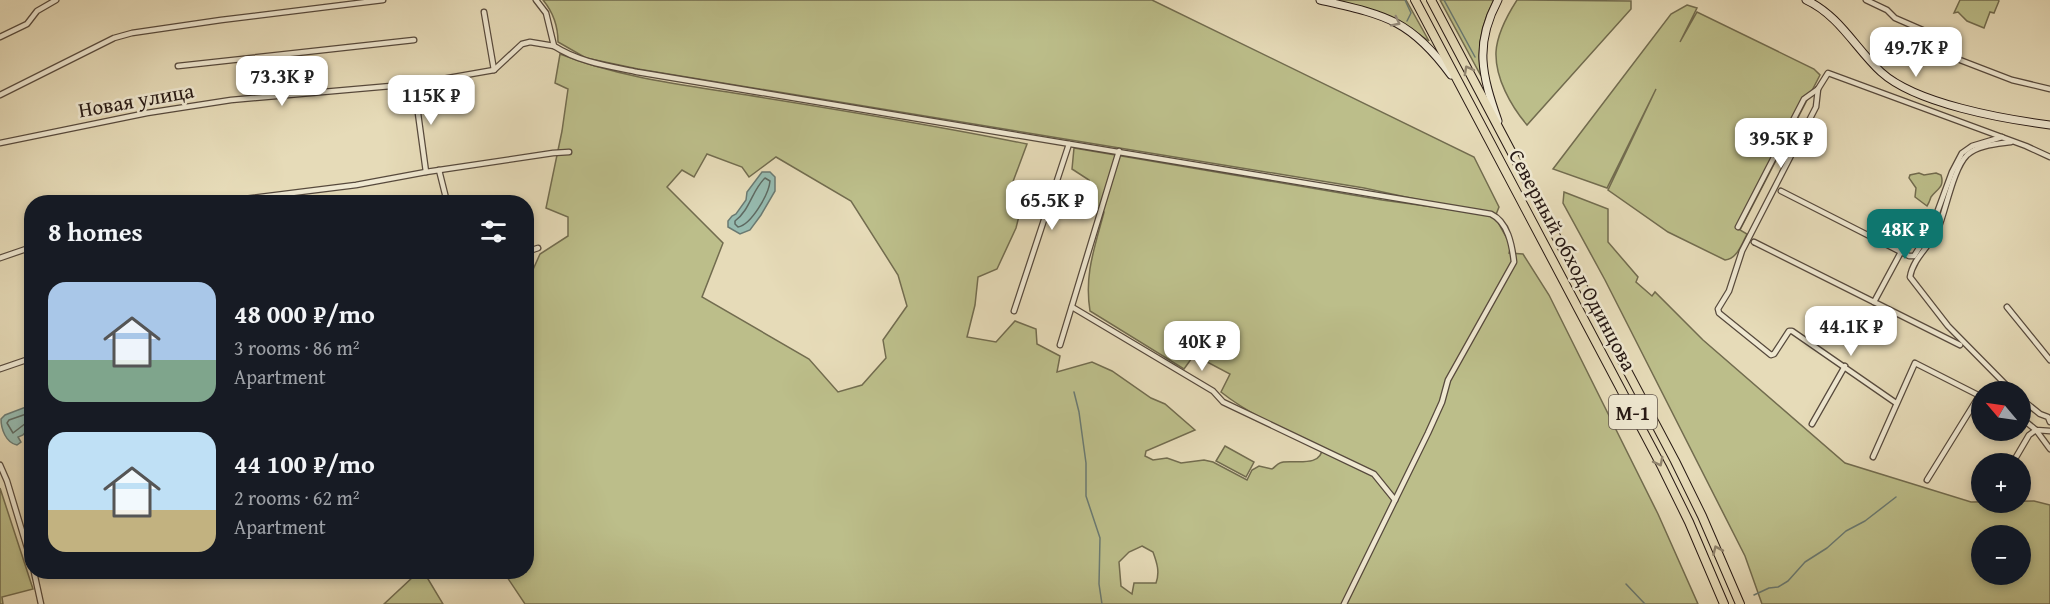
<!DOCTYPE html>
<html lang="en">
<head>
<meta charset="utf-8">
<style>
  :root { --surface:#171b24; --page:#242831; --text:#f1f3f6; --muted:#9ea1a6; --accent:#0f766e }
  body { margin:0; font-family:"Gentium Book Plus",serif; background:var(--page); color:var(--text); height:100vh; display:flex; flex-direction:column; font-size:22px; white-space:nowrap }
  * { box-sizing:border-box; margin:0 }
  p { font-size:20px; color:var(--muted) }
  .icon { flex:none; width:33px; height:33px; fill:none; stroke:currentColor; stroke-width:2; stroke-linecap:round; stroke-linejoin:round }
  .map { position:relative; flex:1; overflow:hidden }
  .drawer { position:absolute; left:24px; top:195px; width:510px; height:384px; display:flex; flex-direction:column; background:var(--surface); border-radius:24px; box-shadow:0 3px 9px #0003 }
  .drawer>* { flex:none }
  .needle { width:39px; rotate:299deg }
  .tools { position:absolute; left:1971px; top:381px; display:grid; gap:12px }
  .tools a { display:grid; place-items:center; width:60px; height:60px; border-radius:50%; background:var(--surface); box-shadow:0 3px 9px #0003; font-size:30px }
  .price { position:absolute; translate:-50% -51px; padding:0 14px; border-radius:12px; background:#fff; color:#222; font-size:20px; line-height:39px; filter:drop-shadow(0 2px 3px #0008) }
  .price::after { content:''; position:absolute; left:50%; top:36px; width:18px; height:14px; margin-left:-9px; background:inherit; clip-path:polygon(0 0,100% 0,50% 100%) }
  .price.selected { background:var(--accent); color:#fff }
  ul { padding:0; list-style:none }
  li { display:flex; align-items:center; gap:18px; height:150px; padding:0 24px }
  li span { display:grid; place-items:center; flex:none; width:168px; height:120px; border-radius:18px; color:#555 }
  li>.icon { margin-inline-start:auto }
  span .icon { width:72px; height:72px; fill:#fffc; stroke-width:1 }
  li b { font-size:26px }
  h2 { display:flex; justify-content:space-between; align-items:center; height:72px; padding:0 24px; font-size:26px }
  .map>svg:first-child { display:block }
  .green { fill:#bcbe8a; stroke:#726c4f; stroke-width:1.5; fill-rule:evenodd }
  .water { fill:#96bbb0; stroke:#6a7a72; stroke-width:1.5 }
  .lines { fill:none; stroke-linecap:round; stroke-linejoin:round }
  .shore { stroke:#5e6a62; stroke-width:1.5 }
  .stream { stroke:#6a7a72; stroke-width:1.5 }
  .street-casing { stroke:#574a3d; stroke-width:7 }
  .secondary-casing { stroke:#271914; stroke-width:9 }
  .highway-casing { stroke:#271914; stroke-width:10 }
  .street { stroke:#efe8d1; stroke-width:4.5 }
  .secondary { stroke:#efe8d1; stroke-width:7 }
  .highway { stroke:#e6dbb8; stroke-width:8 }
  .oneway { stroke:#958b7c }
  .oneway2 { stroke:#90846e }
  .labels { text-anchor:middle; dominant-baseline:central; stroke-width:5; stroke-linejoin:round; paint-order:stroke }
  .shield { fill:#efe8d1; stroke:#63574d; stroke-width:1.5 }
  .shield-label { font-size:20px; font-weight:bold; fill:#271914 }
  .street-label { font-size:21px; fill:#271914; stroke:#efe8d1 }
</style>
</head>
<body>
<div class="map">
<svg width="2050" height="604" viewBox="0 0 2050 604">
  <rect width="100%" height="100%" fill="#e6dbb8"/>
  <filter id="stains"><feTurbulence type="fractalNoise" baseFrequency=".00333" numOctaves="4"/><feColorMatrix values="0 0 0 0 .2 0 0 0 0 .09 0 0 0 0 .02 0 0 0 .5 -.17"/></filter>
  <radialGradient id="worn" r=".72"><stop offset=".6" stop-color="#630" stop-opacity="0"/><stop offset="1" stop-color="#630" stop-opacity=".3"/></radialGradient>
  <g class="green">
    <path d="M543 0H1152L1474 157 1499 207 1495 217 1511 246 1509 253 1523 254 1549 295 1658 514 1698 604H525L505 574 489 577 485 572H526L527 283 540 254 568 236V217L546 208 562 131 568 89 555 83 560 54C621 78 684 85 747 95 841 110 934 125 1027 144L1008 195 1022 204 1016 228 997 269 978 277 975 305 967 337 996 342 1015 321 1036 329 1037 344 1060 356 1057 372 1092 362 1112 371 1151 398 1165 404 1195 430 1146 451 1145 456 1153 460 1167 458 1181 463 1204 460 1213 462 1247 480 1252 470 1259 466 1272 469C1275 467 1277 464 1280 463 1287 458 1323 470 1322 447 1288 431 1251 416 1221 392L1230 374 1194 355 1184 369 1090 311C1084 274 1095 247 1104 212L1091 204 1089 180 1072 169 1074 148 1382 200 1485 214 1364 188 638 69 586 58 558 42C558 26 553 12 543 0ZM707 154 742 167 749 177 776 157 851 201 898 275 907 306 883 340 886 358 862 385 838 392 809 359 702 297 723 243 667 187 682 170 694 177ZM1142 546 1153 552C1157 563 1160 572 1156 583H1134L1132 594 1121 586 1119 562 1129 552Z"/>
    <path d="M1331 0H1406L1429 41 1396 19Z"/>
    <path d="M1440 0H1494C1481 24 1476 48 1481 76Z"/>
    <path d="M1517 0 1631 1V9L1527 125C1511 106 1495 78 1496 52 1497 34 1508 14 1517 0Z"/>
    <path d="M1960 0H1998L1999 1 1994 13 1990 12 1984 28 1967 21 1958 12 1954 13Z"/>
    <path d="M1687 5 1697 8 1680 42 1697 12 1814 69 1820 75 1740 230 1747 234C1742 244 1737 259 1725 260L1668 232 1608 190 1656 89 1607 188 1553 169 1671 14Z"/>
    <path d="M1936 173 1941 175C1945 187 1937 189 1931 197 1930 200 1929 203 1927 206L1915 197 1916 188 1909 178 1910 175 1919 173 1924 175Z"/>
    <path d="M1564 192 1608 209V242L1638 277 1636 282 1652 296 1655 292 1703 340 1845 463 1971 502 2034 501 2050 505V604H1762L1745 556 1605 280 1563 203ZM1982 536H2020V574H1982Z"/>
    <path d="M1225 446 1254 462 1246 477 1216 461Z"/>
    <path d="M0 488 33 589 2 597 3 604H0Z"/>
    <path d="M425 574 443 604H384L413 577Z"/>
  </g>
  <g class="water">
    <path d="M762 172H770L775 177V191L761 215 750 230 740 234 728 227V221L732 216 736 214 746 200 747 192Z"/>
    <path d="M31 405V425L23 435 18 437 21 442 17 445C6 443 1 429 1 419L5 415Z"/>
  </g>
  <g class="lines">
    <g class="shore">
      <path d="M765 178 770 181C769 194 751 225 738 227L735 224V221C750 210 752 190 765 178Z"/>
      <path d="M32 412 9 420 7 423 13 433 26 423 32 422"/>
    </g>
    <g class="stream">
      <path d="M1405 0 1411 13 1407 21"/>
      <path d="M1444 0 1475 57"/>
      <path d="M1074 392 1079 412 1086 463V496L1100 538 1099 584 1102 604"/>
      <path d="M1626 584 1645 604"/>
      <path d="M1754 595 1769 588 1778 587 1788 581 1805 562 1827 548 1846 531 1865 521 1896 497"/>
    </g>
    <g class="street-casing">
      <g id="street">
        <path d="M536 0 546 13 554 46C579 62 608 66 637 72L1491 214C1508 222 1512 245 1514 262L1448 380 1442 402 1428 433 1344 604"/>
        <path d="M1866 0 1887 10 1895 18 1941 38C1941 45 1941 50 1947 55L2012 80 2050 89"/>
        <path d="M484 12 494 70"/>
        <path d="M0 37 27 24 37 11 56 0"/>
        <path d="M178 66 414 40"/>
        <path d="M414 84 426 172"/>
        <path d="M1818 89 1816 107 1742 251 1729 291 1718 309 1719 313 1771 355 1774 354 1789 331H1792L1896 403"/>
        <path d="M0 95 114 38 132 33 221 20 383 0"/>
        <path d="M2011 142C1997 144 1978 145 1967 155 1953 169 1946 210 1938 229 1931 245 1913 258 1910 277L1948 326 2013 392"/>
        <path d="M0 143 147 113 231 100 414 84 494 70 522 44 530 42 554 46"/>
        <path d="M439 170 447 202"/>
        <path d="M1781 191 1909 256H1914L1931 229 1952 172 1962 153 1972 146 2002 137"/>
        <path d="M220 202 356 185 426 172 553 153 569 152"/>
        <path d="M1738 227 1804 99 1818 89 1828 73 2026 146 2050 157"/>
        <path d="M1754 242 1874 302"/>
        <path d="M526 252 538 248"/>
        <path d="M1901 252 1874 302 1960 345"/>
        <path d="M0 258 32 247"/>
        <path d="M1072 307 1213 391 1223 402 1374 474 1395 500"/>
        <path d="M2007 307 2050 360"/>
        <path d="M1014 311 1069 144"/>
        <path d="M1060 345 1119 151"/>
        <path d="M0 369 32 358"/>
        <path d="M2020 398 2040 414 2048 417 2050 422"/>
        <path d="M2020 417 2036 430 2050 431"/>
        <path d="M1812 424 1845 366"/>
        <path d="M1873 457 1915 363 1982 397"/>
        <path d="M2012 464 2029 435 2036 430 2050 449"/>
        <path d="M0 465 7 481 32 564"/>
        <path d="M1927 480 1979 396"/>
        <path d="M34 572 41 604"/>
      </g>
    </g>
    <g class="secondary-casing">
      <g id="secondary">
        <path d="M1320 0C1385 15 1410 19 1451 75"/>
        <path d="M1498 0C1474 45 1482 75 1498 121"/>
        <path d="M1806 0C1839 15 1856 49 1881 72 1916 104 2004 119 2050 125"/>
      </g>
    </g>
    <g class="highway-casing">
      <g id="highway">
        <path d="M1415 0 1662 467 1689 522 1724 604"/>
        <path d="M1431 0 1675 461 1702 516 1740 604"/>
      </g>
    </g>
    <use href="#street" class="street"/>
    <use href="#secondary" class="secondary"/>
    <use href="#highway" class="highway"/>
  </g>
  <defs><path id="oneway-chevron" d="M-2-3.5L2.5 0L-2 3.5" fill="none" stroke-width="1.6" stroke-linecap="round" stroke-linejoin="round" transform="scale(1.5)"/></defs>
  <use class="oneway" href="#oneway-chevron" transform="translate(1396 22) rotate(27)"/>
  <g class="oneway2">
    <use href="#oneway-chevron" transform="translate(1468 70) rotate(-118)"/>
    <use href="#oneway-chevron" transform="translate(1659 462) rotate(63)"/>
    <use href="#oneway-chevron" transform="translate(1717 550) rotate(-114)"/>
  </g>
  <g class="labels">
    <rect class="shield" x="1609" y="395" width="48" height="34" rx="4.5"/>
    <g class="shield-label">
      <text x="1633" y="412">М-1</text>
    </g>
    <g class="street-label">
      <text transform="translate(136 100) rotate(-10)">Новая улица</text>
      <text transform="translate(1573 260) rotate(62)">Северный обход Одинцова</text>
    </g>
  </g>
  <rect width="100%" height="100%" filter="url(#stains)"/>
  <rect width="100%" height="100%" fill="url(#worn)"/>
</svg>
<div class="tools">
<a><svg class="needle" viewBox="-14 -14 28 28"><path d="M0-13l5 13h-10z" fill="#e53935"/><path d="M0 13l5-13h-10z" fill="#9ea1a6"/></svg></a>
<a>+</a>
<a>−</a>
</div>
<b class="price" style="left:1916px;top:78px">49.7K ₽</b>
<b class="price" style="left:282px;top:107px">73.3K ₽</b>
<b class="price" style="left:431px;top:126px">115K ₽</b>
<b class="price" style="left:1781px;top:169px">39.5K ₽</b>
<b class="price" style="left:1052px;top:231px">65.5K ₽</b>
<b class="price selected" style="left:1905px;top:260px">48K ₽</b>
<b class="price" style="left:1851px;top:357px">44.1K ₽</b>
<b class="price" style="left:1202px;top:372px">40K ₽</b>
<section class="drawer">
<h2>8 homes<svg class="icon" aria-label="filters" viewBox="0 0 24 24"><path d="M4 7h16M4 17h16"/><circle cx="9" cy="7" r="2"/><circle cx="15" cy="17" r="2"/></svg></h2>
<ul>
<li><span style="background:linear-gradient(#a9c7e8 65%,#7fa58c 0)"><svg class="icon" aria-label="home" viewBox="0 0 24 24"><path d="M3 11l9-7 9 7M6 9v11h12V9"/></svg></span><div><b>48 000 ₽/mo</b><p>3 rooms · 86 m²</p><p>Apartment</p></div></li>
<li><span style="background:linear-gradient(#bfe0f5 65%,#c2b280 0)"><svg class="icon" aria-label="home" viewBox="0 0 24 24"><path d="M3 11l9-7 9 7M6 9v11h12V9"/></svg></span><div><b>44 100 ₽/mo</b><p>2 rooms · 62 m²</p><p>Apartment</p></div></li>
</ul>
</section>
</div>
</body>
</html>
